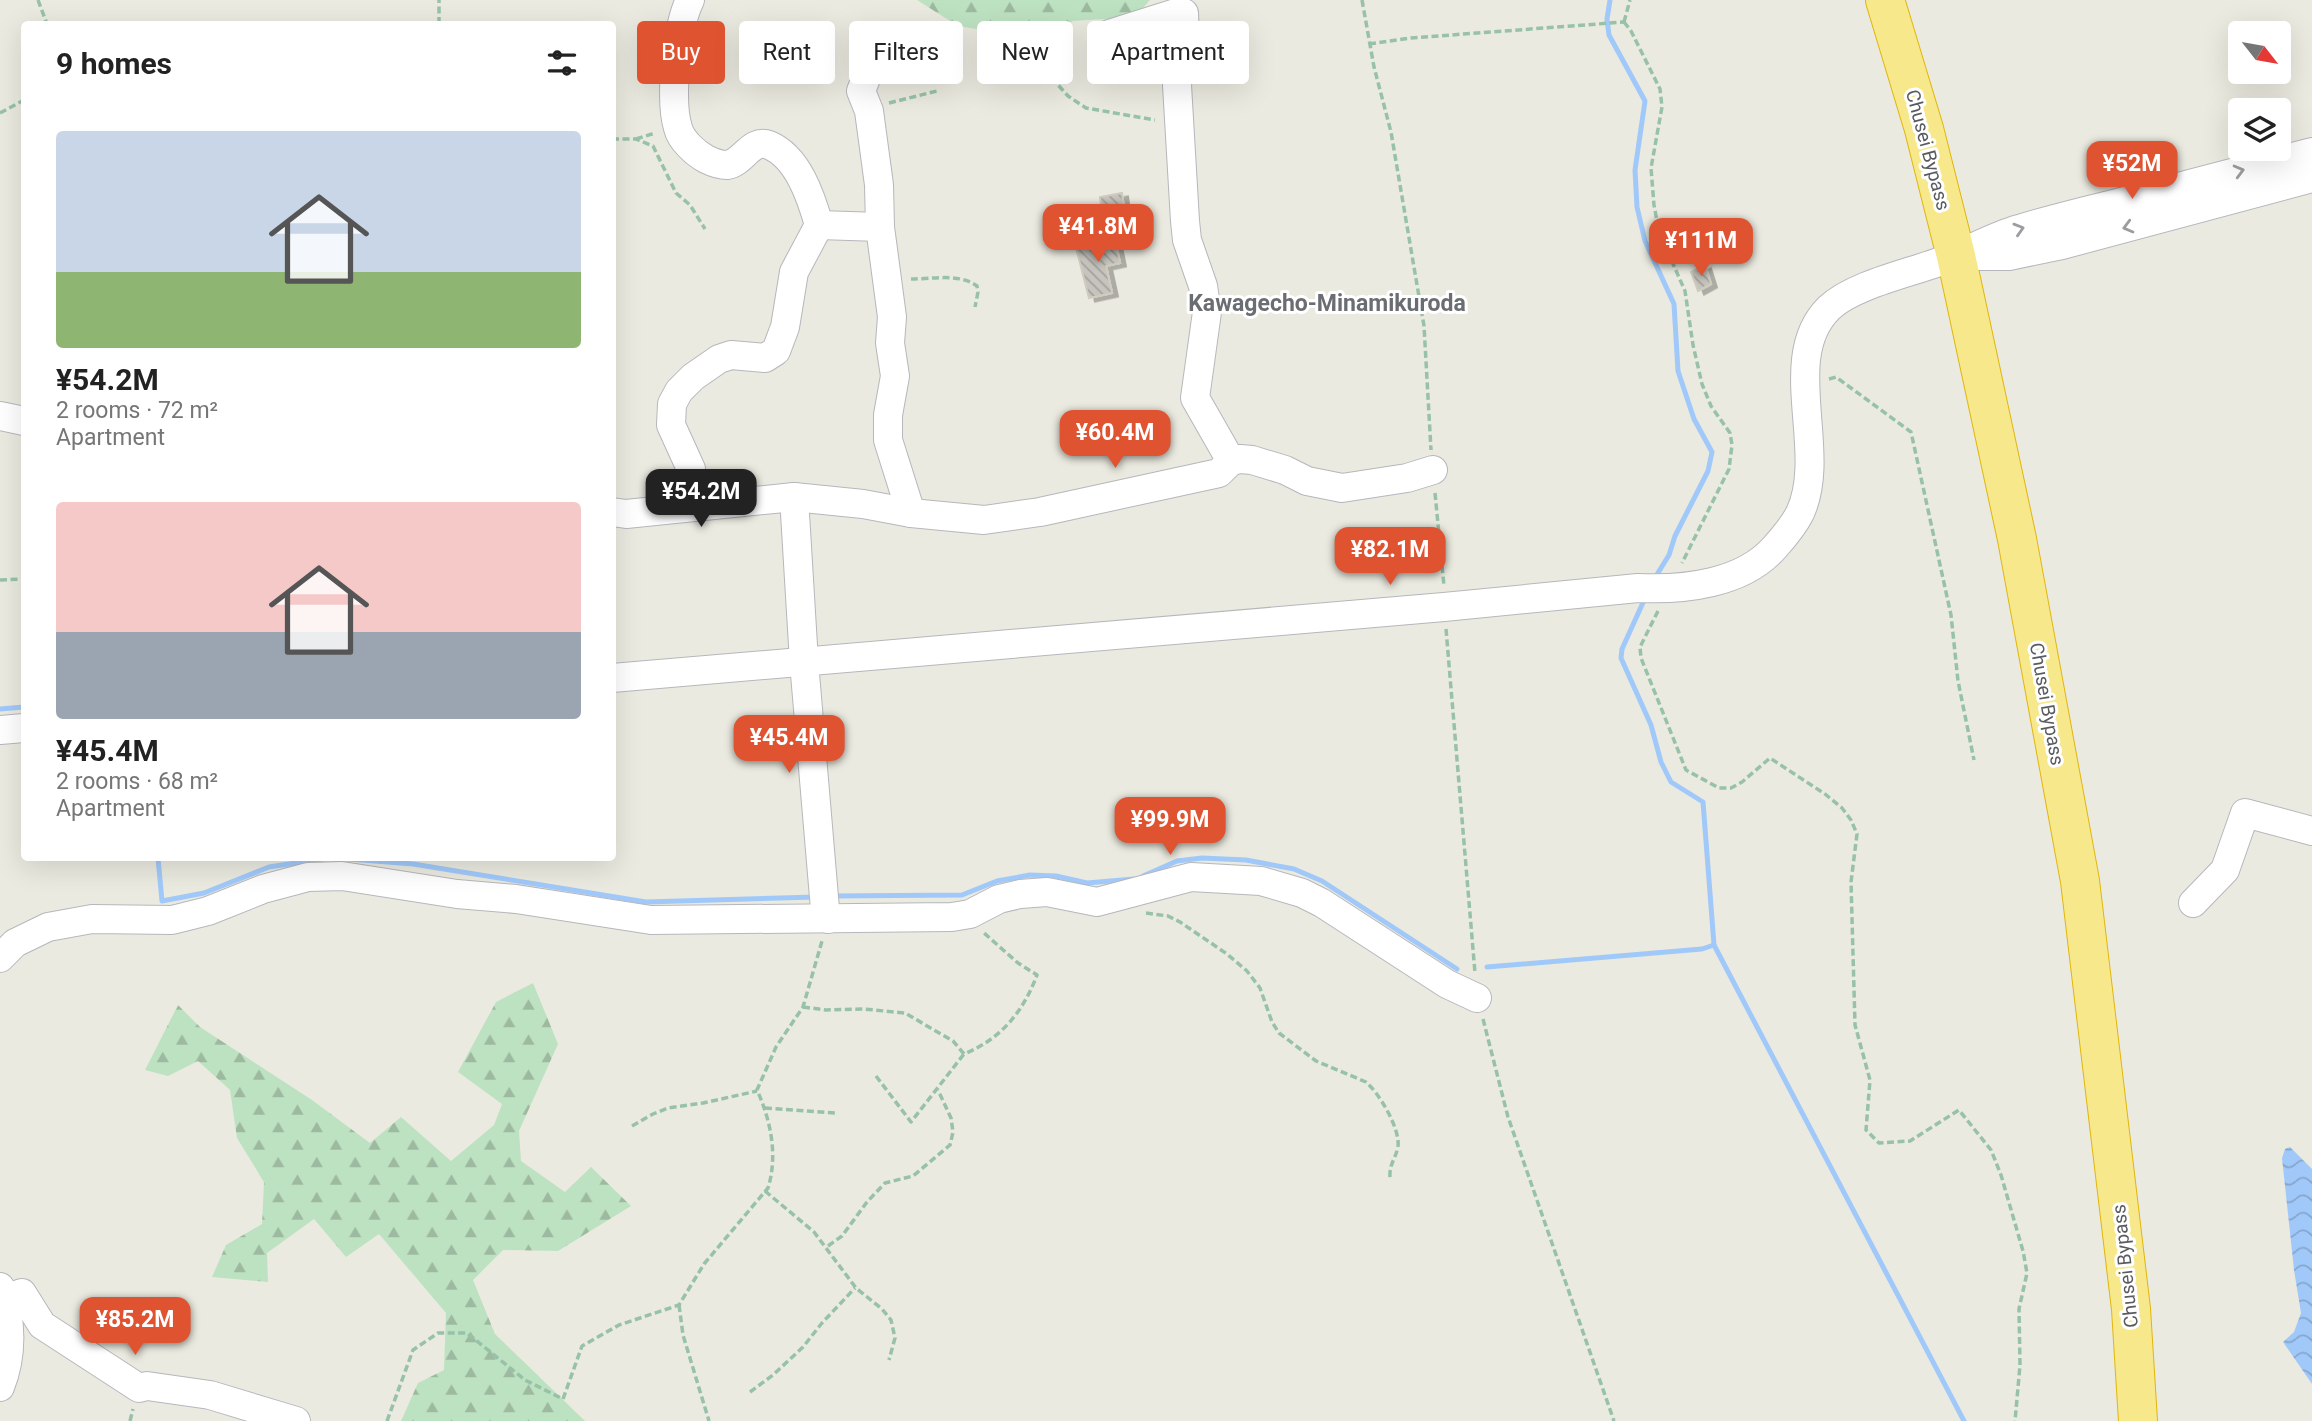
<!DOCTYPE html>
<html lang="en">
<head>
<meta charset="utf-8">
<style>
  :root { --surface:#fff; --page:#f6f6f6; --text:#222; --muted:#767676; --accent:#e05331 }
  body { margin:0; font-family:Roboto,sans-serif; background:var(--page); color:var(--text); height:100vh; display:flex; flex-direction:column; font-size:26px; white-space:nowrap }
  * { box-sizing:border-box; margin:0 }
  p { font-size:23px; color:var(--muted) }
  .icon { flex:none; width:38px; height:38px; fill:none; stroke:currentColor; stroke-width:2; stroke-linecap:round; stroke-linejoin:round }
  .map { position:relative; flex:1; overflow:hidden }
  .panel { position:absolute; left:21px; top:21px; width:595px; height:840px; display:flex; flex-direction:column; background:var(--surface); border-radius:7px; box-shadow:0 7px 28px #0002 }
  .panel>* { flex:none }
  .hud { position:absolute; left:637px; top:21px; width:665px; height:63px; display:flex; gap:14px }
  .needle { width:46px; rotate:121deg }
  .tools { position:absolute; left:2228px; top:21px; display:grid; gap:14px }
  .tools a { display:grid; place-items:center; width:63px; height:63px; border-radius:7px; background:var(--surface); box-shadow:0 7px 28px #0002; font-size:35px }
  .price { position:absolute; translate:-50% -60px; padding:0 16px; border-radius:14px; background:var(--accent); color:#fff; font-size:23px; line-height:46px; filter:drop-shadow(0 2px 4px #0008) }
  .price::after { content:''; position:absolute; left:50%; top:42px; width:21px; height:16px; margin-left:-10px; background:inherit; clip-path:polygon(0 0,100% 0,50% 100%) }
  .price.active { background:#222; color:#fff }
  ul { padding:0; list-style:none }
  li { display:grid; align-content:center; gap:14px; height:371px; padding:0 35px }
  li span { display:grid; place-items:center; height:217px; border-radius:7px; color:#555 }
  li>.icon { margin-inline-start:auto }
  span .icon { width:126px; height:126px; fill:#fffc; stroke-width:1 }
  li b { font-size:30px }
  h2 { display:flex; justify-content:space-between; align-items:center; height:84px; padding:0 35px; font-size:30px }
  .tag { padding:0 24px; border-radius:7px; background:var(--surface); box-shadow:0 7px 28px #0002; font-size:24px; line-height:63px }
  .tag.active { background:var(--accent); color:#fff }
  .map>svg:first-child { display:block }
  .forest { fill:url(#forest-firs) }
  .water { fill:url(#water-waves) }
  .lines { fill:none; stroke-linecap:round; stroke-linejoin:round }
  .stream { stroke:#a0c9fa; stroke-width:5 }
  .building { fill:url(#building-back-hatch); stroke:#cfccbf; stroke-width:2; filter:url(#shadow) }
  .minor-casing { stroke:#b6b7bc; stroke-width:30 }
  .highway-casing { stroke:#e0b60b; stroke-width:40 }
  .path { stroke:#97c2a8; stroke-width:3.5; stroke-dasharray:7 3.5; stroke-linecap:butt }
  .minor { stroke:#fff; stroke-width:28 }
  .highway { stroke:#f7e88b; stroke-width:38 }
  .oneway { stroke:#9b9da0 }
  .labels { text-anchor:middle; dominant-baseline:central; stroke-width:6; stroke-linejoin:round; paint-order:stroke }
  .street-label { font-size:19px; fill:#595b60; stroke:#fff }
  .quarter-label { font-size:23px; font-weight:bold; fill:#6a6d72; stroke:#fff }
</style>
</head>
<body>
<div class="map">
<svg width="2312" height="1421" viewBox="0 0 2312 1421">
  <defs>
    <pattern id="forest-firs" width="22" height="20" patternUnits="userSpaceOnUse" patternTransform="scale(1.75)"><rect width="22" height="20" fill="#bde2c1"/><path d="M5 1l3.5 6h-7zM16 11l3.5 6h-7z" fill="#9dbaa0"/></pattern>
    <pattern id="water-waves" width="16" height="10" patternUnits="userSpaceOnUse" patternTransform="scale(1.75)"><rect width="16" height="10" fill="#a0c9fa"/><path d="M0 5q4-4 8 0t8 0" fill="none" stroke="#85a6ce"/></pattern>
    <pattern id="building-back-hatch" width="6" height="6" patternUnits="userSpaceOnUse" patternTransform="scale(1.75)"><rect width="6" height="6" fill="#c6c4bd"/><path d="M-1 5l2 2M0 0l6 6M5-1l2 2" fill="none" stroke="#a4a29d"/></pattern>
    <filter id="shadow"><feDropShadow dx="6" dy="3.5" stdDeviation="0" flood-color="#0004"/></filter>
  </defs>
  <rect width="100%" height="100%" fill="#ebeae0"/>
  <g class="forest">
    <path d="M917 0H1150L1135 17 1073 21 1032 38 958 26Z"/>
    <path d="M533 983 558 1044 519 1131 521 1161 565 1192 591 1167 631 1206 558 1251 503 1250 473 1280 495 1334 585 1421H401L418 1383 444 1370 446 1313 379 1234 346 1257 314 1219 267 1253 268 1282 212 1277 226 1245 262 1224 264 1182 237 1138 230 1090 198 1061 168 1076 145 1070 178 1005 200 1027 312 1100 370 1143 401 1117 451 1161 494 1125 502 1104 458 1072 496 1002Z"/>
  </g>
  <path class="water" d="M2290 1147 2312 1169V1384L2283 1342 2294 1332 2301 1313 2294 1270 2282 1158 2285 1149Z"/>
  <g class="lines">
    <g class="stream">
      <path d="M1610 0 1607 19 1609 35 1645 101 1635 170 1637 207 1645 241 1674 304 1678 371 1694 419 1712 452 1708 471 1675 536 1669 555 1653 581"/>
      <path d="M1646 596 1622 649 1621 658 1651 725 1661 762 1671 782 1703 802 1714 945 1964 1421"/>
      <path d="M0 709 24 707"/>
      <path d="M158 858 162 901 204 893 269 867 329 858"/>
      <path d="M336 858 413 864 646 902 816 897"/>
      <path d="M1143 876 1177 861 1202 858 1246 860 1294 869 1322 881 1457 969"/>
      <path d="M833 896 962 895 997 881 1030 875 1056 876 1087 883 1134 879"/>
      <path d="M1487 967 1702 949 1714 945"/>
    </g>
  </g>
  <g class="building">
    <path d="M1122 193 1126 223 1104 226 1100 197Z"/>
    <path d="M1114 234 1120 263 1106 266 1112 293 1089 298 1075 244Z"/>
    <path d="M1705 265 1711 284 1698 291 1691 272Z"/>
  </g>
  <g class="lines">
    <g class="minor-casing">
      <g id="minor">
        <path d="M690 0C677 26 669 99 678 128 681 140 695 153 706 159 712 162 720 165 727 165 743 163 751 138 769 145 798 157 811 197 819 225L794 272 785 327 776 351 765 358 731 355 719 359 693 377 679 391 672 404 671 425 691 469 694 505"/>
        <path d="M1109 34 1179 12 1184 13 1186 60 1179 72 1177 85 1185 221 1187 240 1203 286 1207 312 1195 398 1231 461"/>
        <path d="M870 68 861 91 869 111 879 185 880 227 892 317 890 343 895 376 888 415V440L911 513"/>
        <path d="M819 225 880 227"/>
        <path d="M1966 256H2009L2062 245 2312 178"/>
        <path d="M0 416 24 421"/>
        <path d="M794 497 804 662 825 909 828 919"/>
        <path d="M612 512 626 514 794 497 863 504 911 513 984 520 1040 512 1219 473 1231 461 1240 459 1252 460 1285 470 1307 481 1342 488 1407 478 1433 470"/>
        <path d="M612 678 1444 607 1638 588C1684 590 1743 584 1775 547 1784 537 1794 525 1800 513 1829 451 1778 358 1829 308 1852 286 1905 274 1936 263 1965 253 1991 237 2019 229 2051 219 2085 211 2117 203 2182 186 2247 169 2312 152"/>
        <path d="M0 730 24 728"/>
        <path d="M2193 903 2225 870 2245 813 2312 831"/>
        <path d="M0 958 15 943 48 927 92 919 172 920 208 911 263 889 308 877 342 876 457 894 516 899 651 920 952 917 970 914 999 899 1020 894 1047 892 1097 902 1191 877 1261 881 1302 893 1322 903 1447 984 1477 998"/>
        <path d="M0 1287C12 1319 13 1355 0 1387"/>
        <path d="M5 1299 22 1293 42 1325 139 1388 147 1386 210 1395 296 1421"/>
      </g>
    </g>
    <g class="highway-casing">
      <path id="highway" d="M1885 0 1924 129 1956 256 2017 539 2080 881 2131 1309 2138 1421"/>
    </g>
    <g class="path">
      <path d="M38 0 47 24"/>
      <path d="M1362 0 1374 67 1391 132 1424 326 1431 450"/>
      <path d="M1624 22 1631 31 1660 89 1662 107 1651 168 1654 205 1659 232 1685 291 1693 345 1702 384 1711 406 1730 433 1732 445 1729 469 1682 563"/>
      <path d="M1624 22 1630 0"/>
      <path d="M439 24V0"/>
      <path d="M1369 44 1411 38 1624 22"/>
      <path d="M1016 67 1036 63 1041 66 1068 96 1086 108 1155 120"/>
      <path d="M889 103 937 91"/>
      <path d="M0 113 24 100"/>
      <path d="M612 139H636L653 146 676 193 690 205 705 229"/>
      <path d="M636 139 655 133"/>
      <path d="M911 279C932 279 960 273 977 286L978 292 975 307"/>
      <path d="M1829 379 1836 377 1911 432 1951 615 1958 681 1974 760"/>
      <path d="M1435 493 1444 586"/>
      <path d="M0 580 24 579"/>
      <path d="M1658 611 1640 647 1641 658 1686 770 1719 788H1731L1742 782 1770 758 1825 794 1842 808 1851 820 1857 834 1851 882 1855 1025 1870 1080 1866 1130 1879 1143 1910 1141 1959 1110 1991 1150 2001 1175 2023 1251 2027 1273 2019 1309 2020 1365 2015 1421"/>
      <path d="M1446 629 1475 973"/>
      <path d="M1146 913 1168 916 1180 922 1227 954 1247 971 1260 988 1272 1022 1279 1033 1316 1061 1366 1082C1379 1093 1400 1128 1398 1146 1396 1159 1389 1163 1390 1178"/>
      <path d="M803 1007 826 1010 864 1009 905 1013 953 1041 964 1054C1001 1039 1023 1012 1037 975L1018 963 984 933"/>
      <path d="M1483 1019 1508 1117 1614 1421"/>
      <path d="M876 1076 911 1122 964 1054"/>
      <path d="M765 1108 836 1113"/>
      <path d="M632 1126 653 1114 668 1108 703 1103 757 1091"/>
      <path d="M765 1191 814 1232 856 1288 882 1309 891 1320 895 1338 889 1360"/>
      <path d="M828 1246 842 1236 867 1202 885 1183 913 1176 950 1145 953 1132 951 1118 938 1090"/>
      <path d="M679 1305 683 1335 709 1421"/>
      <path d="M750 1392 773 1375 803 1347 822 1323 855 1288"/>
      <path d="M130 1421 133 1409"/>
      <path d="M387 1421 413 1350 438 1333H467L525 1380 563 1399 582 1346 619 1325 679 1305 704 1264 768 1188C778 1156 771 1121 757 1090L776 1047 803 1007 822 941"/>
    </g>
    <use href="#minor" class="minor"/>
    <use href="#highway" class="highway"/>
  </g>
  <defs><path id="oneway-chevron" d="M-2-3.5L2.5 0L-2 3.5" fill="none" stroke-width="1.6" stroke-linecap="round" stroke-linejoin="round" transform="scale(1.75)"/></defs>
  <g class="oneway">
    <use href="#oneway-chevron" transform="translate(2239 171) rotate(-15)"/>
    <use href="#oneway-chevron" transform="translate(2128 227) rotate(165)"/>
    <use href="#oneway-chevron" transform="translate(2019 229) rotate(-17)"/>
  </g>
  <g class="labels">
    <g class="street-label">
      <text transform="translate(1928 150) rotate(75)">Chusei Bypass</text>
      <text transform="translate(2047 704) rotate(80)">Chusei Bypass</text>
      <text transform="translate(2125 1266) rotate(-96)">Chusei Bypass</text>
    </g>
    <g class="quarter-label">
      <text x="1327" y="303">Kawagecho-Minamikuroda</text>
    </g>
  </g>
</svg>
<div class="tools">
<a><svg class="needle" viewBox="-14 -14 28 28"><path d="M0-13l5 13h-10z" fill="#e53935"/><path d="M0 13l5-13h-10z" fill="#767676"/></svg></a>
<a><svg class="icon" aria-label="layers" viewBox="0 0 24 24"><path d="M12 4l9 5-9 5-9-5zM3 14l9 5 9-5"/></svg></a>
</div>
<b class="price" style="left:2132px;top:201px">¥52M</b>
<b class="price" style="left:1098px;top:264px">¥41.8M</b>
<b class="price" style="left:1701px;top:278px">¥111M</b>
<b class="price" style="left:1115px;top:470px">¥60.4M</b>
<b class="price active" style="left:701px;top:529px">¥54.2M</b>
<b class="price" style="left:1390px;top:587px">¥82.1M</b>
<b class="price" style="left:789px;top:775px">¥45.4M</b>
<b class="price" style="left:1170px;top:857px">¥99.9M</b>
<b class="price" style="left:135px;top:1357px">¥85.2M</b>
<div class="hud">
<a class="tag active">Buy</a>
<a class="tag">Rent</a>
<a class="tag">Filters</a>
<a class="tag">New</a>
<a class="tag">Apartment</a>
</div>
<section class="panel">
<h2>9 homes<svg class="icon" aria-label="filters" viewBox="0 0 24 24"><path d="M4 7h16M4 17h16"/><circle cx="9" cy="7" r="2"/><circle cx="15" cy="17" r="2"/></svg></h2>
<ul>
<li><span style="background:linear-gradient(#c9d6e8 65%,#8fb573 0)"><svg class="icon" aria-label="home" viewBox="0 0 24 24"><path d="M3 11l9-7 9 7M6 9v11h12V9"/></svg></span><div><b>¥54.2M</b><p>2 rooms · 72 m²</p><p>Apartment</p></div></li>
<li><span style="background:linear-gradient(#f6c9c9 60%,#9aa5b1 0)"><svg class="icon" aria-label="home" viewBox="0 0 24 24"><path d="M3 11l9-7 9 7M6 9v11h12V9"/></svg></span><div><b>¥45.4M</b><p>2 rooms · 68 m²</p><p>Apartment</p></div></li>
</ul>
</section>
</div>
</body>
</html>
